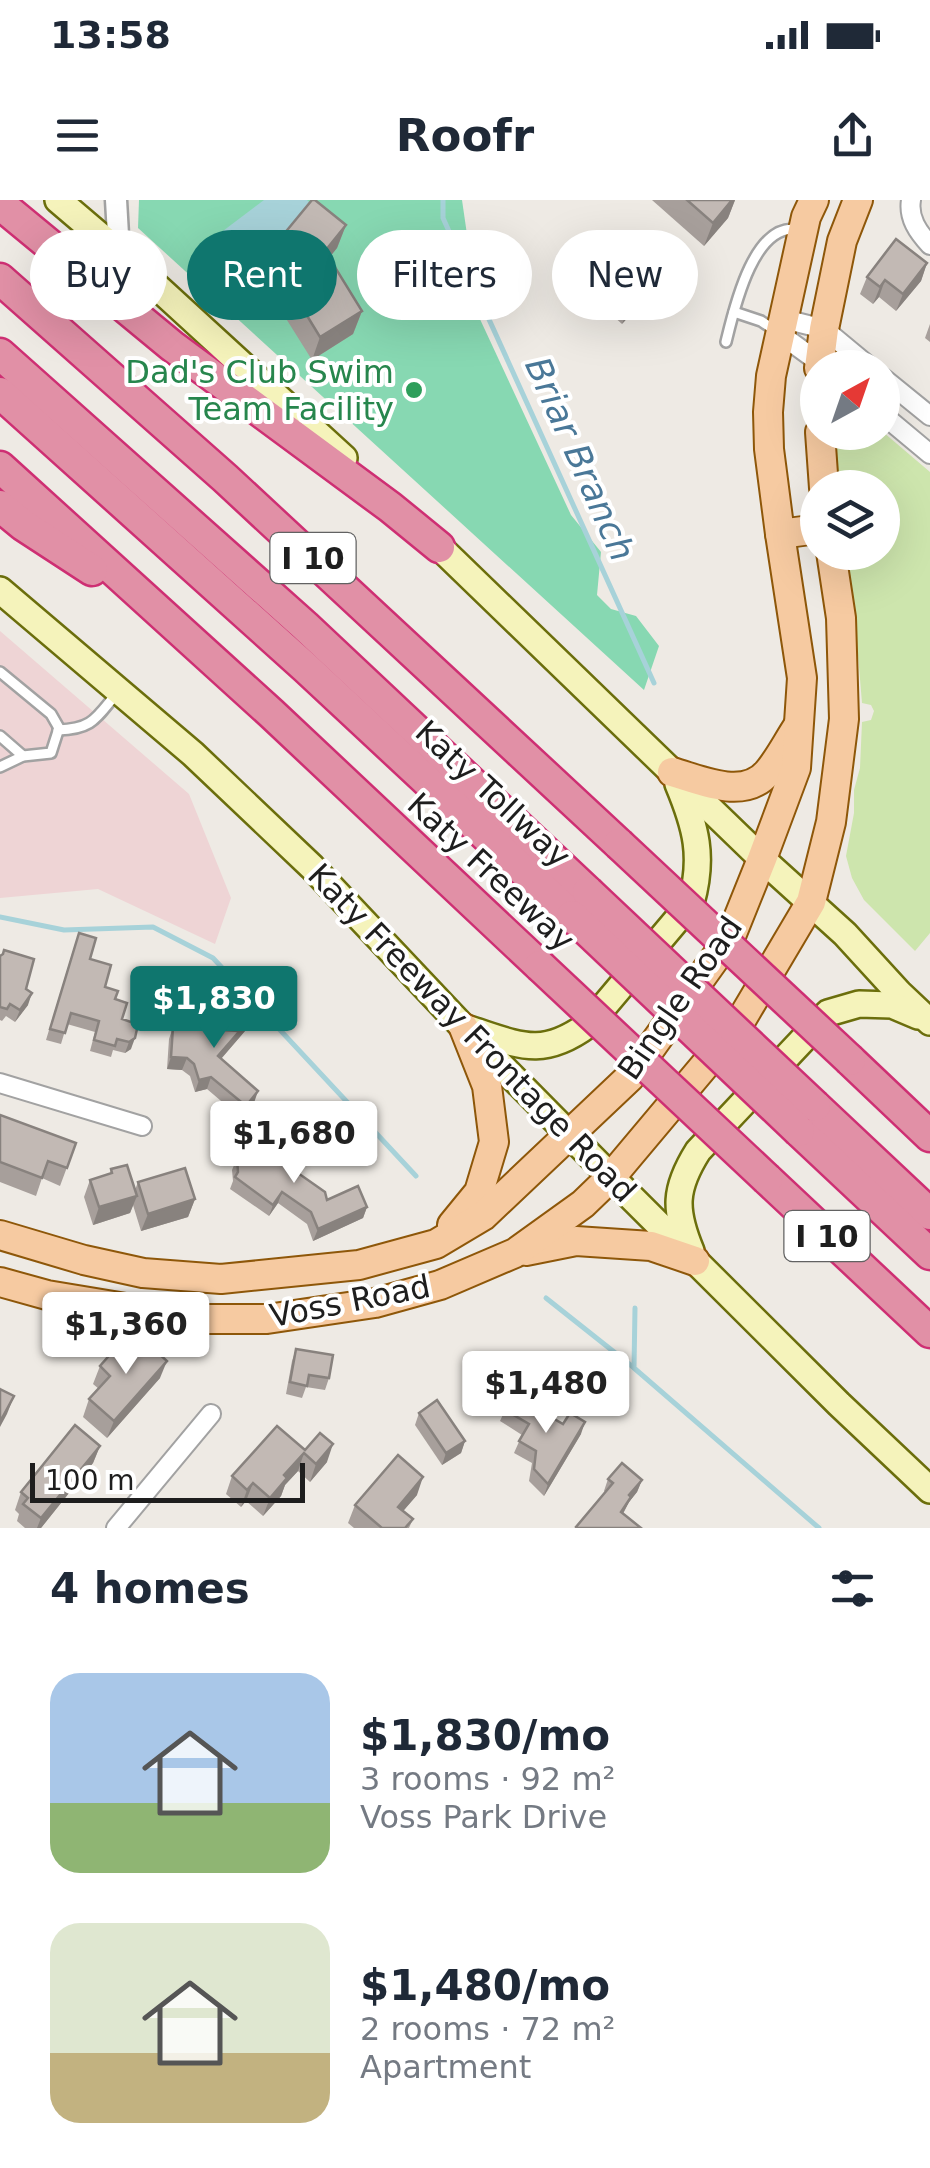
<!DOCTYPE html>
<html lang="en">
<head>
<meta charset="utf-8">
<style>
  :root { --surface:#fff; --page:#f6f6f7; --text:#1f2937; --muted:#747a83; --accent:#0f766e }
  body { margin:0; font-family:"DejaVu Sans",sans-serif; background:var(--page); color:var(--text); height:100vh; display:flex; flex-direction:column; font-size:38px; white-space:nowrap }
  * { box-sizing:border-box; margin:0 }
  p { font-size:32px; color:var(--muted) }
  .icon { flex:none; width:55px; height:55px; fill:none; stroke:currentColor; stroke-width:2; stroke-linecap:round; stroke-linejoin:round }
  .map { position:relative; height:1328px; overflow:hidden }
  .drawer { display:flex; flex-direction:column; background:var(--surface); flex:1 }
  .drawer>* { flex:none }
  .top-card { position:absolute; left:30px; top:30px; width:870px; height:90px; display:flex; gap:20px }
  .needle { width:65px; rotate:40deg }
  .tools { position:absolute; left:800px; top:150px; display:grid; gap:20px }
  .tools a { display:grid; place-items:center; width:100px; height:100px; border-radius:50%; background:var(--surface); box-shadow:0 10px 40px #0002; font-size:50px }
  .scale { position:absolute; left:30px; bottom:25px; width:275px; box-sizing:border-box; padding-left:10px; border:5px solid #1e1e1e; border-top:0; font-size:28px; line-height:35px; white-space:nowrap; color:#1e1e1e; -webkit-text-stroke:8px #fff; paint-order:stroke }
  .price { position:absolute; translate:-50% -85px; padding:0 22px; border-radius:10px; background:#fff; color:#222; font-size:32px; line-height:65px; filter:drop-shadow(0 2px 5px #0008) }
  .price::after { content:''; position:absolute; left:50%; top:60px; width:30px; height:22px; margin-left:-15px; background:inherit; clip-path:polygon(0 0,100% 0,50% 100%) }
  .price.current { background:var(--accent); color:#fff }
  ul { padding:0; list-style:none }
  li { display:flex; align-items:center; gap:30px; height:250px; padding:0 50px }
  li span { display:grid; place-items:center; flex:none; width:280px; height:200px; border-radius:30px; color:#555 }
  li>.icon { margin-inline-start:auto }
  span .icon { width:120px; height:120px; fill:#fffc; stroke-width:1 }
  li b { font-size:42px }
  h2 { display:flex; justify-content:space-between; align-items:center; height:120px; padding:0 50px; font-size:42px }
  .pill { padding:0 35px; border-radius:45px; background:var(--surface); box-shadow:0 10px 40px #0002; font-size:35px; line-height:90px }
  .pill.current { background:var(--accent); color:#fff }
  .status { display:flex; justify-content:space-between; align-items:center; height:70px; padding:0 50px; background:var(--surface); direction:ltr }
  .status svg { height:28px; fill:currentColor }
  header { display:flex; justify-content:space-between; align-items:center; height:130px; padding:0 50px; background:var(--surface); font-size:45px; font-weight:700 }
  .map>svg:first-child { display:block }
  .commercial { fill:#eed4d5 }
  .grass { fill:#cde5ad }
  .pitch { fill:#87d8b2 }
  .water { fill:#a7d2d9 }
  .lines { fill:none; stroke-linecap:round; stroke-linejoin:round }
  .stream { stroke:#a7d2d9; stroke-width:5 }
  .service-casing { stroke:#a2a2a2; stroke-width:14 }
  .minor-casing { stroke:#a2a2a2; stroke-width:22 }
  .tertiary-casing { stroke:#a2a2a2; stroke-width:25 }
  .secondary-casing { stroke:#6b6e0c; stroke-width:30 }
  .primary-casing { stroke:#8e5709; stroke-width:32 }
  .motorway-casing { stroke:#ce2f73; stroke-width:35 }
  .service { stroke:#fff; stroke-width:9 }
  .minor { stroke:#fff; stroke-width:18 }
  .tertiary { stroke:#fff; stroke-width:20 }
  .secondary { stroke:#f5f3bb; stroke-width:25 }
  .primary { stroke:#f6caa1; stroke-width:28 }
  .motorway { stroke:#e190a6; stroke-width:30 }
  .motorway-bridge-casing { stroke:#ce2f73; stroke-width:35; stroke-linecap:butt }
  .motorway-bridge { stroke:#e190a6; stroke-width:30 }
  .wall { fill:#a79f9b }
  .shaded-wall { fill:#88827e }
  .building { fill:#c2b9b4; stroke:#88827e; stroke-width:2.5 }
  .leisure-dot { fill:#2e9e5b; stroke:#fff; stroke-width:4 }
  .labels { text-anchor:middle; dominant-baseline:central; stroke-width:8; stroke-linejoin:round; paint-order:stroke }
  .shield { fill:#fff; stroke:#626262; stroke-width:2.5 }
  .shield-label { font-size:30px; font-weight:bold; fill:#1e1e1e }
  .leisure-label { font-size:32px; fill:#27864d; stroke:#fff; text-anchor:end }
  .street-label { font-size:32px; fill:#1e1e1e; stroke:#fff }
  .water-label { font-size:35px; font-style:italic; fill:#4a7898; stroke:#fff }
</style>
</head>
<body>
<div class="status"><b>13:58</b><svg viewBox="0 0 49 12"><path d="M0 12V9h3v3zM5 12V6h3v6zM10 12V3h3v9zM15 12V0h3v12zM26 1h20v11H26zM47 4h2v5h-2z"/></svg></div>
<header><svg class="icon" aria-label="menu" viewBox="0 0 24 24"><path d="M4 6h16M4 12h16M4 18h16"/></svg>Roofr<svg class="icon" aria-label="share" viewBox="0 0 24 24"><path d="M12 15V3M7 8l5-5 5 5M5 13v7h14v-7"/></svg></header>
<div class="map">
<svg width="930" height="1328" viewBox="0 0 930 1328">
  <rect width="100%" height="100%" fill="#eeeae4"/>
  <path class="commercial" d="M0 431 189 594 231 698 215 744 98 689 0 698Z"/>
  <path class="grass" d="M883 232 930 272V733L915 751 864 700 852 678 846 656 854 613V590L860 568 862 522 871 520 874 511 871 505 862 503 857 443 844 353 882 352V288L833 287 829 233Z"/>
  <path class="pitch" d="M139 0H462L479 117 571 315 601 352 597 395 611 409 636 416 659 446 644 490 138 28Z"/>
  <path class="water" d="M264 0H307L310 3 254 70 247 71 218 43 219 34Z"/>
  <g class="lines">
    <g class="stream">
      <path d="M443 0V18L654 483"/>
      <path d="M0 717 64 730 153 727 213 758 416 976"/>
      <path d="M546 1098 633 1167"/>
      <path d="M635 1108 634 1168 819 1328"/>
    </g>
    <g class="service-casing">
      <g id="service">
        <path d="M734 112 761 121 776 131"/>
        <path d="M726 142C734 109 754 20 799 30"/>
        <path d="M0 472 51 514 59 528 51 553 23 556 0 567"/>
        <path d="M58 530C93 529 96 518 117 493"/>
        <path d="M0 536 23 556"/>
      </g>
    </g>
    <g class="minor-casing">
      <g id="minor">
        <path d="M911 0C908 18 918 32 930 45"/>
        <path d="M784 119 824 129 871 168"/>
        <path d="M780 134 824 166"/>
        <path d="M882 177 930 216"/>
        <path d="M882 214 930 254"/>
        <path d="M0 883 142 926"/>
        <path d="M116 1328 211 1214"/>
      </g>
    </g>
    <g class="tertiary-casing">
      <path id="tertiary" d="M116 0 119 52"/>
    </g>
    <g class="secondary-casing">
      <g id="secondary">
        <path d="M58 0 119 52 344 258"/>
        <path d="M428 336 762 659 845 734 899 793 930 822"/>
        <path d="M0 390 193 554 312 667 464 828 631 997 839 1204 930 1290"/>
        <path d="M469 829C519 845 542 859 589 824L691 703C704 657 696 627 678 584"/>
        <path d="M691 1051C674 1010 674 989 698 951L828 813 859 804 892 805 918 816"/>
      </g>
    </g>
    <g class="primary-casing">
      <g id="primary">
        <path d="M819 168 824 129 842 41 858 0"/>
        <path d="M820 232 824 288"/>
        <path d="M780 334 818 329"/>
        <path d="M672 572C701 580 744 601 768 572 779 559 788 541 798 526"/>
        <path d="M452 1025 479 992 494 942 487 886 464 828"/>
        <path d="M0 1035 84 1060 143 1073 221 1079 359 1065 436 1044 483 1016 630 877 731 736 762 659 796 568 802 478 780 334 769 249 768 212 771 176 806 17 814 0"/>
        <path d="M526 1051 576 1041 651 1046 695 1061"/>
        <path d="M0 1082 47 1095 192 1119H267L375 1103 440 1085 515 1053 583 1004 611 977 737 827 811 702 831 622 844 519 841 418 831 352"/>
      </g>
    </g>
    <g class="motorway-casing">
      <g id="motorway">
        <path d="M0 4 172 146 390 307 439 347"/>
        <path d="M0 79 225 278 619 644"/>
        <path d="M0 154 305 426 588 692"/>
        <path d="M0 193 306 468 572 716"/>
        <path d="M0 267 271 513 540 766"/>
        <path d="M0 306 23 325 92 370"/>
        <path d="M850 860 930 936"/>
        <path d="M815 906 930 1014"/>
        <path d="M799 931 930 1054"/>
        <path d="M767 979 930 1132"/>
      </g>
    </g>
    <use href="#service" class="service"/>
    <use href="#minor" class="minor"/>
    <use href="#tertiary" class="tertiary"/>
    <use href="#secondary" class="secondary"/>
    <use href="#primary" class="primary"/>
    <use href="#motorway" class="motorway"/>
    <g class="motorway-bridge-casing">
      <g id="motorway-bridge">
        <path d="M619 644 850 860"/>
        <path d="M588 692 815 906"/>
        <path d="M572 716 799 931"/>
        <path d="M540 766 767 979"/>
      </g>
    </g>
    <use href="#motorway-bridge" class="motorway-bridge"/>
  </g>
  <g class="wall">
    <path d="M652 0H735L728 18 704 46Z"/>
    <path d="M346 25 337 48 329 58 362 111 353 134 312 160 275 101 278 96 269 83 260 75 269 52Z"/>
    <path d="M927 63 921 81 896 111 879 97 873 104 860 94 867 77Z"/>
    <path d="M595 84 638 106 622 124 591 96Z"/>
    <path d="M930 124V142L925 138Z"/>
    <path d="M75 744 90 759 105 787 115 799 131 849 125 853 113 850 111 857 90 851 95 832 67 824 61 844 46 840Z"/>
    <path d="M0 756 26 789 28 805 15 822 6 816 2 821 0 820Z"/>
    <path d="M210 806 245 831 221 859 254 903 241 918 207 889 195 892 190 876 182 870 167 869 169 839 173 827 219 830 205 818Z"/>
    <path d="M0 915 76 943 60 986 42 978 36 996 0 982Z"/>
    <path d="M237 958 295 972 327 1000 367 1007 363 1018 313 1041 307 1024 278 1003 269 1016 230 989 233 981 232 970Z"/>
    <path d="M111 969 135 990 138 982 195 999 188 1017 141 1031 133 1005 130 1013 93 1025 84 997 90 980 110 974Z"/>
    <path d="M296 1149 329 1178 325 1190 306 1187 302 1198 286 1194 292 1161Z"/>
    <path d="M134 1152 160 1178 107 1238 83 1217 89 1199 99 1189 93 1184 100 1166Z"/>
    <path d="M505 1210 581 1234 544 1296 529 1281 532 1263 514 1253 522 1235 500 1221Z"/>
    <path d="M419 1213 465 1241 461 1253 442 1265 415 1225Z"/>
    <path d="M100 1246 93 1263 41 1328H25L17 1321 19 1314 15 1310 21 1292Z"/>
    <path d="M305 1250 327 1262 310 1282 298 1271 285 1285 281 1296 263 1316 246 1301 241 1307 226 1294 232 1276Z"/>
    <path d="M608 1279 642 1280 637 1292 629 1302 623 1314 641 1328H576L605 1292 604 1291Z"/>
    <path d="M417 1295 403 1311 413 1319 409 1328H354L348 1323 355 1305Z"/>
  </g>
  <g class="shaded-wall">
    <path d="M732 0H735L728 18 704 46 713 23Z"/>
    <path d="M346 25 337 48 316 74 325 51Z"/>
    <path d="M927 63 921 81 896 111 903 94Z"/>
    <path d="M885 80 879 97 873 104 880 87Z"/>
    <path d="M642 94 638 106 622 124 627 112Z"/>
    <path d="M362 111 353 134 312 160 320 137Z"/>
    <path d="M32 793 28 805 15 822 20 810Z"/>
    <path d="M250 819 245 831 213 868 218 856Z"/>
    <path d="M135 838 131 849 125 853 129 842Z"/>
    <path d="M171 857 187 858 182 870 167 869Z"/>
    <path d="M211 877 207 889 195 892 199 880Z"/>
    <path d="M258 891 254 903 241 918 246 906Z"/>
    <path d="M282 992 278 1003 269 1016 273 1005Z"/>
    <path d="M137 996 130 1013 93 1025 99 1007Z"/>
    <path d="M195 999 188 1017 141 1031 148 1014Z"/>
    <path d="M367 1007 363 1018 313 1041 318 1029Z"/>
    <path d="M167 1161 160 1178 107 1238 114 1221Z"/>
    <path d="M14 1196 7 1214 0 1227V1222Z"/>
    <path d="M585 1222 581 1234 544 1296 548 1284Z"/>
    <path d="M465 1241 461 1253 442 1265 446 1253Z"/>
    <path d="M333 1244 327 1262 310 1282 316 1264Z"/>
    <path d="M100 1246 93 1263 41 1328H37L41 1318Z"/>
    <path d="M304 1253 298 1271 285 1285 281 1296 263 1316 270 1298 284 1275Z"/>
    <path d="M423 1277 417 1295 392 1324 398 1307Z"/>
    <path d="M642 1280 637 1292 629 1302 617 1324 629 1295Z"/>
    <path d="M253 1283 246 1301 241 1307 247 1290Z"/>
  </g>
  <g class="building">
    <path d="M312 0H315L346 25 325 51 362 111 320 137 284 78 288 76 278 60 269 52Z"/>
    <path d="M687 0H732L713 23Z"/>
    <path d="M896 39 927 63 903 94 885 80 880 87 867 77Z"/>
    <path d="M611 66 642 94 627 112 595 84Z"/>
    <path d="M79 733 96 738 90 759 111 765 105 787 118 791 115 799 127 803 122 819 134 823 137 829 135 838 129 842 117 839 115 846 94 840 99 821 71 813 65 833 50 829Z"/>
    <path d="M4 750 34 759 26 789 32 793 20 810 10 804 7 809 0 807V756L3 754Z"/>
    <path d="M220 794 250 819 218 856 258 891 246 906 211 877 199 880 194 864 187 858 171 857 173 827 239 831 210 806Z"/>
    <path d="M0 915 76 943 67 968 48 961 42 978 0 962Z"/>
    <path d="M254 942 273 955 275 952 297 968 295 971 325 992 327 1000 358 986 367 1007 318 1029 311 1012 282 992 273 1005 235 977 238 972 237 958 241 952 248 951Z"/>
    <path d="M127 965 137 996 99 1007 90 980 112 973 111 969Z"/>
    <path d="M185 968 195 999 148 1014 138 982Z"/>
    <path d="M144 1140 167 1161 114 1221 89 1199 110 1176 100 1166 122 1141 134 1152Z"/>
    <path d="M296 1149 333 1155 329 1178 309 1175 307 1186 290 1182Z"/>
    <path d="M0 1189 14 1196 0 1222Z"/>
    <path d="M513 1195 563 1224 570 1213 585 1222 548 1284 534 1269 536 1251 519 1241 529 1224 505 1210Z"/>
    <path d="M437 1200 465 1241 446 1253 419 1213Z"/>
    <path d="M75 1225 100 1246 41 1318 23 1304 28 1298 21 1292Z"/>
    <path d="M277 1226 305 1250 320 1233 333 1244 316 1264 304 1253 284 1275 287 1278 270 1298 253 1283 247 1290 232 1276Z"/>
    <path d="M398 1255 423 1277 398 1307 413 1319 405 1328H382L355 1305Z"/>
    <path d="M622 1263 642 1280 629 1295 631 1297 621 1312 641 1328H577L576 1327 613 1283 608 1279Z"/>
  </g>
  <circle class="leisure-dot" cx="414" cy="190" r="10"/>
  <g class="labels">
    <g class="shield">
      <rect x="270.5" y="333" width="85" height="50" rx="8"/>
      <rect x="784.5" y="1011" width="85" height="50" rx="8"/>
    </g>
    <g class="shield-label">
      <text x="313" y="358">I 10</text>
      <text x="827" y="1036">I 10</text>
    </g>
    <g class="leisure-label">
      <text x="394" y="172">Dad's Club Swim<tspan x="394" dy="37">Team Facility</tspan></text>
    </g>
    <g class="street-label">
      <text transform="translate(493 594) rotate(43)">Katy Tollway</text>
      <text transform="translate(491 672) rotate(43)">Katy Freeway</text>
      <text transform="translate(680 798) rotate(-55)">Bingle Road</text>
      <text transform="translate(472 833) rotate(46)">Katy Freeway Frontage Road</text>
      <text transform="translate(350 1101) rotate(-11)">Voss Road</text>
    </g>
    <g class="water-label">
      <text transform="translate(580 259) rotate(66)">Briar Branch</text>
    </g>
  </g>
</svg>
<div class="tools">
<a><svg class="needle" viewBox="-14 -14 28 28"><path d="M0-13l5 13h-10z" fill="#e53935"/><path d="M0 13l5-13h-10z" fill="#747a83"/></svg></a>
<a><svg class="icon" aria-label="layers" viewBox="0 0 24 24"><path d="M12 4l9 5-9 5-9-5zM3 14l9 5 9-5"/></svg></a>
</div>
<div class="scale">100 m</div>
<b class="price current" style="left:214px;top:851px">$1,830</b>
<b class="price" style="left:294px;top:986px">$1,680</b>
<b class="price" style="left:126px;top:1177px">$1,360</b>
<b class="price" style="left:546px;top:1236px">$1,480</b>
<div class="top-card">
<a class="pill">Buy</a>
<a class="pill current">Rent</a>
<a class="pill">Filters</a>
<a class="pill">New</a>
</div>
</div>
<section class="drawer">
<h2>4 homes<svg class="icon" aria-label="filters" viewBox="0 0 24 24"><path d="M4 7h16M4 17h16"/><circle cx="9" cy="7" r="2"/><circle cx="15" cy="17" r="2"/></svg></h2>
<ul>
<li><span style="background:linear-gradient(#a9c7e8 65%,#8fb573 0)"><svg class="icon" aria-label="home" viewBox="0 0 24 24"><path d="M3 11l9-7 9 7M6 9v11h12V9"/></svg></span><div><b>$1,830/mo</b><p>3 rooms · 92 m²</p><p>Voss Park Drive</p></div></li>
<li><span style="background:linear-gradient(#dfe7d0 65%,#c2b280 0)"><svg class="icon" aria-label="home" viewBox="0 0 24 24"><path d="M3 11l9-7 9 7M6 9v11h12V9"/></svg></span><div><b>$1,480/mo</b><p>2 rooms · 72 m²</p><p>Apartment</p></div></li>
</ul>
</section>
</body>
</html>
